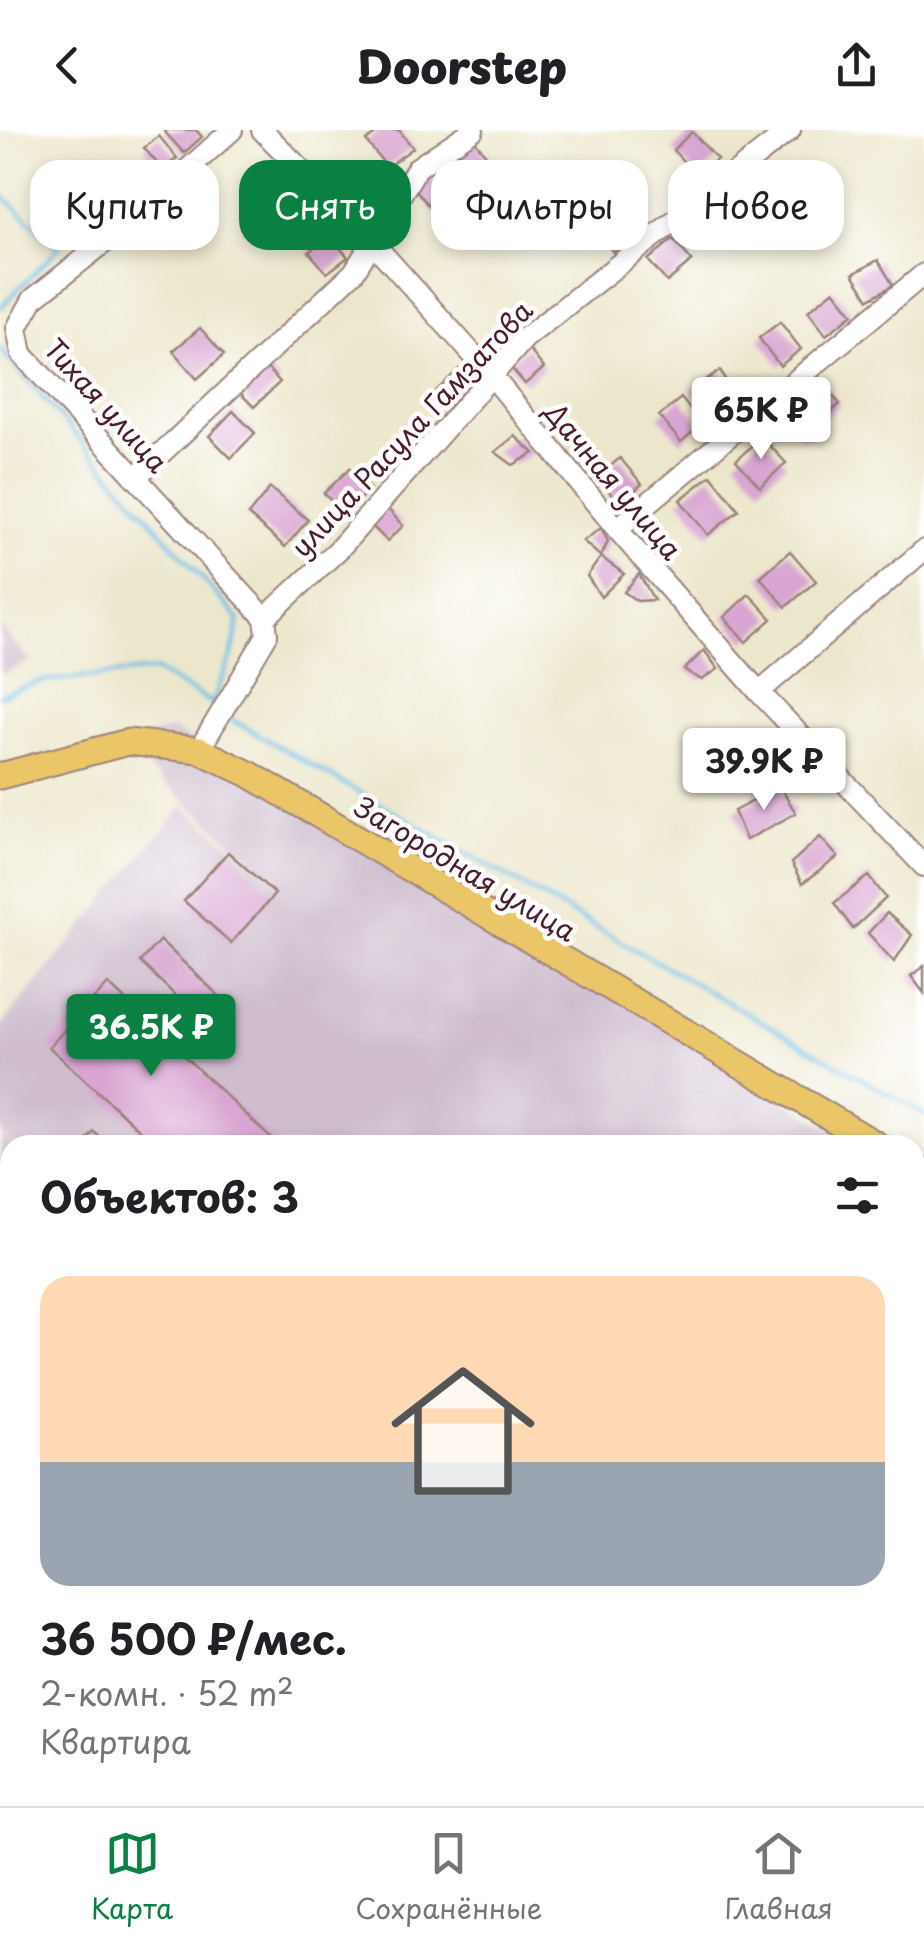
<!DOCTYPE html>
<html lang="ru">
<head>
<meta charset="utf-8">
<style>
  :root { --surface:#fff; --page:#f2f2f2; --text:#202124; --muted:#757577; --line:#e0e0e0; --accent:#0b8043 }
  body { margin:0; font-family:"Playpen Sans",sans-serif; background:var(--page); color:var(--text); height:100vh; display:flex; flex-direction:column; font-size:38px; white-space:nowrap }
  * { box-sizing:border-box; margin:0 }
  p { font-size:32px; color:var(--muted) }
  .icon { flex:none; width:55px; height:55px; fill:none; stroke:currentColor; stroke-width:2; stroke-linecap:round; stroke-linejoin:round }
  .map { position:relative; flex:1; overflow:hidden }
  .details { position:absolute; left:0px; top:1005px; width:925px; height:672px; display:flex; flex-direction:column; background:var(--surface); border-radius:30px 30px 0 0; box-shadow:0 5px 15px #0003 }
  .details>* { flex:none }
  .guide { position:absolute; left:30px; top:30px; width:865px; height:90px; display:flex; gap:20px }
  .price { position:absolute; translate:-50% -85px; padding:0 22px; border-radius:10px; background:#fff; color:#222; font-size:32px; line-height:65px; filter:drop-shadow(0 2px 5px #0008) }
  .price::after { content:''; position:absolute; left:50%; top:60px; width:30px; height:22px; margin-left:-15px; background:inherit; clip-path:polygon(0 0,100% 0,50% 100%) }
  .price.on { background:var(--accent); color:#fff }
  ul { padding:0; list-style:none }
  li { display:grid; align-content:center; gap:20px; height:530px; padding:0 40px }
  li+li { border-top:2px solid var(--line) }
  li span { display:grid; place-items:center; height:310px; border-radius:30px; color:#555 }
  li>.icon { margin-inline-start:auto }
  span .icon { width:180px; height:180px; fill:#fffc; stroke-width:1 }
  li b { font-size:42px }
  h2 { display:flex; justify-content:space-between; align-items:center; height:120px; padding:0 40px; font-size:42px }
  .chip { padding:0 35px; border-radius:30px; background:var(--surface); box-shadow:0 5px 15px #0003; font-size:35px; line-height:90px }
  .chip.on { background:var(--accent); color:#fff }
  header { display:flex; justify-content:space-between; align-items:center; height:130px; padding:0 40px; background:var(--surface); font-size:45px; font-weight:800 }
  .tabs { display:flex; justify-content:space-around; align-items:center; height:140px; border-top:2px solid var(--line); background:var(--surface); font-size:28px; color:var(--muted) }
  .tabs a { display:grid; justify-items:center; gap:5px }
  .tabs .on { color:var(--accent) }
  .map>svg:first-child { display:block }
  .industrial { fill:#cfbdce }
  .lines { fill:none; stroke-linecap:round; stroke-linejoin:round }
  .stream { stroke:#6abde6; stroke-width:4 }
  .building { fill:#d9a5d2 }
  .minor-casing { stroke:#9b837c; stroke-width:24 }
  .major-casing { stroke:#9b837c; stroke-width:29 }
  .minor { stroke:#fff; stroke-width:20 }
  .major { stroke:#eac669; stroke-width:25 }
  .rail { stroke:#4a1f2b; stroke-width:4; stroke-dasharray:15 8; stroke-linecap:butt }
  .labels { text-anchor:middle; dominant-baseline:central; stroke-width:9; stroke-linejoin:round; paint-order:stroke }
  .street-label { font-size:28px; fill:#4a1f2b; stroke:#fff }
</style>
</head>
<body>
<header><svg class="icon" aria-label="back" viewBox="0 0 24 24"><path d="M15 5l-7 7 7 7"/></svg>Doorstep<svg class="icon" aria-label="share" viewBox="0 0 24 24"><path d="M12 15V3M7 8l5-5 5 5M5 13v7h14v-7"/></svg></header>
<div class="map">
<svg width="924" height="1676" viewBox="0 0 924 1676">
  <rect width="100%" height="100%" fill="#fff"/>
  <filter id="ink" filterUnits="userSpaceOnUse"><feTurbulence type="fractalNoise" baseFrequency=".01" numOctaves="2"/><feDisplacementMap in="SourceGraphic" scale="20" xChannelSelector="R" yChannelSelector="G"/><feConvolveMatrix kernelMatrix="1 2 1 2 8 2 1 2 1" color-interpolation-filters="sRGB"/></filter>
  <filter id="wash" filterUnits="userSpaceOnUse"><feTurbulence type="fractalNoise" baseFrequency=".0048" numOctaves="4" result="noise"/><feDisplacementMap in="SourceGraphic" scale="40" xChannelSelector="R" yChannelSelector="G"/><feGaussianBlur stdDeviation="2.25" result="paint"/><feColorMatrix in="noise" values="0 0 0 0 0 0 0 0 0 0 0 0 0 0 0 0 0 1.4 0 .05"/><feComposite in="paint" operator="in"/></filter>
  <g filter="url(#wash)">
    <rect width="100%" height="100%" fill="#ece7cc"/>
    <g class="industrial">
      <path d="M0 496 30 531 0 546Z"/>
      <path d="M173 599 604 860 856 1015H13L0 1004V897L183 676 297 770 118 612Z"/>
      <path d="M0 1006 11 1015 10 1281 0 1274Z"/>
      <path d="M915 1051 924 1057V1676H792L762 1668H915Z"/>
    </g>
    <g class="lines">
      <g class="stream">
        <path d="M0 63 59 118 0 178"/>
        <path d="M0 219 239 490 232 525 213 571"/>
        <path d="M0 566 43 551 155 540 217 576"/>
        <path d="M227 587 924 984"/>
      </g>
    </g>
    <g id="blocks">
      <g class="building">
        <path d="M163 0H196L202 7 184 23Z"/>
        <path d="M380 0H399L413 18 387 37 366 11Z"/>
        <path d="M692 2 717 29 698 47 673 20Z"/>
        <path d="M159 6 177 28 163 40 144 18Z"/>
        <path d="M474 10 495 36 469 57 448 32Z"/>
        <path d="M757 34 772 56 754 68 739 46Z"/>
        <path d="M430 41 453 70 435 84 412 55Z"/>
        <path d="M734 61 751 87 731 101 714 75Z"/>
        <path d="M620 73 641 97 613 122 592 98Z"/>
        <path d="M329 105 348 127 327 143 309 122Z"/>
        <path d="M673 109 692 131 667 152 648 130Z"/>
        <path d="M878 130 893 155 869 169 853 144Z"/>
        <path d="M834 160 853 184 826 205 808 181Z"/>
        <path d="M780 192 801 219 780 236 759 208Z"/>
        <path d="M200 198 224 225 197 249 173 221Z"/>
        <path d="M527 217 544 238 525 254 508 234Z"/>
        <path d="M264 235 280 252 254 277 238 261Z"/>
        <path d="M459 239 473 254 447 278 434 263Z"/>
        <path d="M720 241 739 272 711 290 691 259Z"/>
        <path d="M823 255 840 274 803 308 786 290Z"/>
        <path d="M681 268 702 294 681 312 659 286Z"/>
        <path d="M233 281 255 303 231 328 209 306Z"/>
        <path d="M515 306 534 323 513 335 495 322Z"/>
        <path d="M762 307 786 333 760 357 736 330Z"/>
        <path d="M620 328 642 354 619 373 597 347Z"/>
        <path d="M350 338 370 359 343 384 324 363Z"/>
        <path d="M711 345 739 380 708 405 680 370Z"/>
        <path d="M270 358 308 390 285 417 248 385Z"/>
        <path d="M387 378 403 396 387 411 370 394Z"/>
        <path d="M601 398 608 411 601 427 583 411Z"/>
        <path d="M790 421 816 451 786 477 760 447Z"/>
        <path d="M601 427 624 444 601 467 587 446Z"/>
        <path d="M639 444 654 470 637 471 624 462Z"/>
        <path d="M749 464 772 489 746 512 724 487Z"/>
        <path d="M704 520 718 539 702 550 684 540Z"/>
        <path d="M750 610 768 633 734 654 723 631Z"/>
        <path d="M780 657 796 683 746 710 734 681Z"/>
        <path d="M820 707 838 727 802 754 791 733Z"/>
        <path d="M228 722 275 764 231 813 184 771Z"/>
        <path d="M869 746 886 768 853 799 834 773Z"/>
        <path d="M887 783 912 805 894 832 868 803Z"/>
        <path d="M160 810 219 866 199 888 140 832Z"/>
        <path d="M924 836V863L911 846Z"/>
        <path d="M108 854 278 1015H156L49 917Z"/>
        <path d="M94 1002 109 1015H83Z"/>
        <path d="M915 1224H924V1263L915 1264Z"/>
        <path d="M924 1295V1320L915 1321V1296Z"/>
        <path d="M10 1375V1410L0 1405V1395Z"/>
        <path d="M924 1425V1453L915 1454V1426Z"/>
        <path d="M924 1468V1493L915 1494V1470Z"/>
        <path d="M924 1521V1554L915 1555V1522Z"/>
        <path d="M595 1668H619L624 1670 620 1676H601L593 1671Z"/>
      </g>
    </g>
  </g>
  <g filter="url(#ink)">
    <use href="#blocks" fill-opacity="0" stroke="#9b837c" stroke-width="2.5"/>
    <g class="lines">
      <g class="minor-casing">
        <g id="minor">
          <path d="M262 0 373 113 492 246 617 399 759 562 924 736"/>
          <path d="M135 348 354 142 417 38 473 0"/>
          <path d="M617 399 924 144"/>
          <path d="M265 488 339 419 525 208 790 0"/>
          <path d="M759 562 924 420"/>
          <path d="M199 620 267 505 265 488 22 224 17 198 33 169 115 104 232 0"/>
          <path d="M0 1346 10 1352"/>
          <path d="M0 1535 10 1540"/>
          <path d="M255 1668 272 1676"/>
          <path d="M654 1668 672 1676"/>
          <path d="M58 1676 63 1668"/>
          <path d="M577 1676 582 1668"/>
        </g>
      </g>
      <g class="major-casing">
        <g id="major">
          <path d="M0 646 128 612 199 620 249 644 877 1015"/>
          <path d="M915 1037 924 1043"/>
        </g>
      </g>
      <use href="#minor" class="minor"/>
      <use href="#major" class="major"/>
      <g class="rail">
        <path d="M0 1242 10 1249"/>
        <path d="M915 1630 924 1633"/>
        <path d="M915 1665 924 1668"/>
      </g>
    </g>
  </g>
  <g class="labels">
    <g class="street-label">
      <text transform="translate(107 275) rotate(48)">Тихая улица</text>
      <text transform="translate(411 298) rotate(-47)">улица Расула Гамзатова</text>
      <text transform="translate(614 350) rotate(50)">Дачная улица</text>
      <text transform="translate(466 738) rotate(31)">Загородная улица</text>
    </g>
  </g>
</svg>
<b class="price" style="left:761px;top:332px">65K ₽</b>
<b class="price" style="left:764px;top:683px">39.9K ₽</b>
<b class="price on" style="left:151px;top:949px">36.5K ₽</b>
<div class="guide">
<a class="chip">Купить</a>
<a class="chip on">Снять</a>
<a class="chip">Фильтры</a>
<a class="chip">Новое</a>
</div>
<section class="details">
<h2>Объектов: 3<svg class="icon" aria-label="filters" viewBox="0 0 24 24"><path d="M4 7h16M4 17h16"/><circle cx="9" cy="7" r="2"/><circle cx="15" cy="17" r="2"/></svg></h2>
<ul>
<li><span style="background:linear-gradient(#ffd9b3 60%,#9aa5b1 0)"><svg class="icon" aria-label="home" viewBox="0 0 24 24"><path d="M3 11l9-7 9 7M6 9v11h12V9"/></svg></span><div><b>36 500 ₽/мес.</b><p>2-комн. · 52 m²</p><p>Квартира</p></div></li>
</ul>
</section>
</div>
<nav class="tabs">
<a class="on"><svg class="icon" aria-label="map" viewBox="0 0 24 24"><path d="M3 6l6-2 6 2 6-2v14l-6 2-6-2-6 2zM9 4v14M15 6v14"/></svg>Карта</a>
<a><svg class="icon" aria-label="saved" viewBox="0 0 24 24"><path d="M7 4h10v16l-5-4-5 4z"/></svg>Сохранённые</a>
<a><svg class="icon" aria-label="home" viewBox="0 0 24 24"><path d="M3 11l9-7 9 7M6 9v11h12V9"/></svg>Главная</a>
</nav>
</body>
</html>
